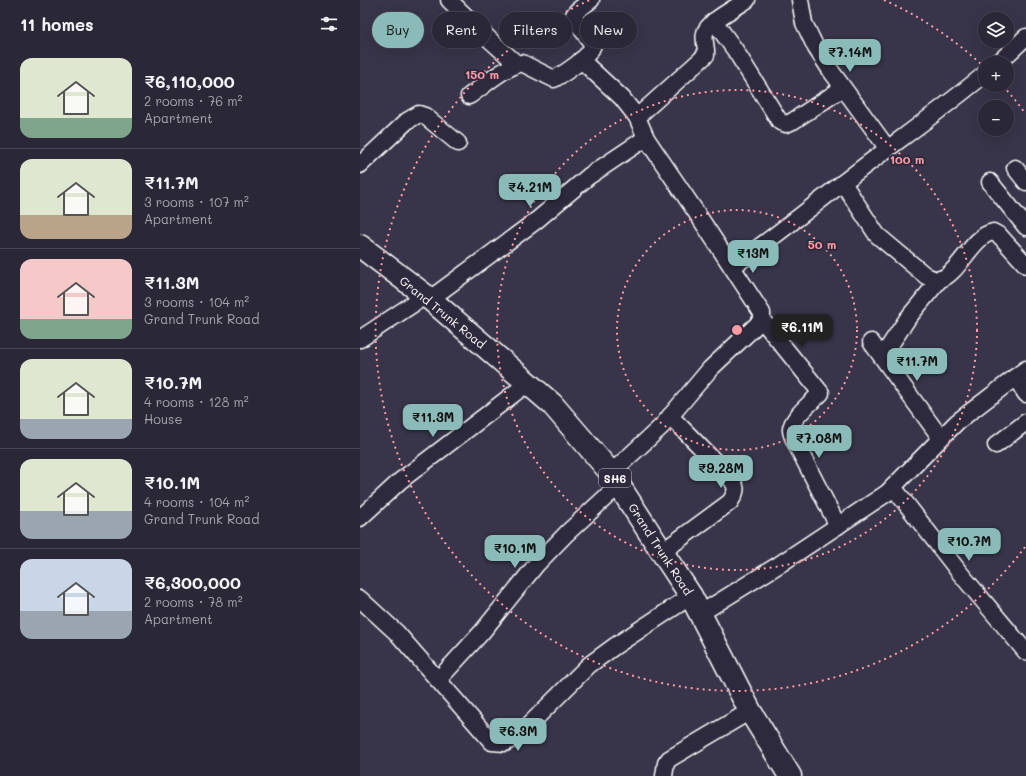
<!DOCTYPE html>
<html lang="en">
<head>
<meta charset="utf-8">
<style>
  :root { --surface:#2a2737; --page:#322f3f; --text:#f1f3f6; --muted:#a5a5ad; --line:#464452; --accent:#8bbbb9 }
  body { margin:0; font-family:Mali,sans-serif; background:var(--page); color:var(--text); height:100vh; display:flex; flex-direction:column; font-size:15px; white-space:nowrap }
  * { box-sizing:border-box; margin:0 }
  p { font-size:13px; color:var(--muted) }
  .icon { flex:none; width:22px; height:22px; fill:none; stroke:currentColor; stroke-width:2; stroke-linecap:round; stroke-linejoin:round }
  .map { position:relative; flex:1; overflow:hidden }
  .panel { display:flex; flex-direction:column; background:var(--surface); width:360px }
  .panel>* { flex:none }
  .banner { position:absolute; left:12px; top:12px; width:380px; height:36px; display:flex; gap:8px }
  .buttons { position:absolute; left:618px; top:12px; display:grid; gap:8px }
  .buttons a { display:grid; place-items:center; width:36px; height:36px; border-radius:50%; background:var(--surface); box-shadow:0 4px 16px #0002,0 0 0 1px var(--line); font-size:20px }
  .price { position:absolute; translate:-50% -34px; padding:0 9px; border-radius:8px; background:var(--accent); color:#111; font-size:13px; line-height:26px; filter:drop-shadow(0 1px 2px #0008) }
  .price::after { content:''; position:absolute; left:50%; top:24px; width:12px; height:9px; margin-left:-6px; background:inherit; clip-path:polygon(0 0,100% 0,50% 100%) }
  .price.active { background:#222; color:#fff }
  ul { padding:0; list-style:none }
  li { display:flex; align-items:center; gap:12px; height:100px; padding:0 20px }
  li+li { border-top:1px solid var(--line) }
  li span { display:grid; place-items:center; flex:none; width:112px; height:80px; border-radius:12px; color:#555 }
  li>.icon { margin-inline-start:auto }
  span .icon { width:48px; height:48px; fill:#fffc; stroke-width:1 }
  li b { font-size:17px }
  h2 { display:flex; justify-content:space-between; align-items:center; height:48px; padding:0 20px; font-size:17px }
  .chip { padding:0 14px; border-radius:18px; background:var(--surface); box-shadow:0 4px 16px #0002,0 0 0 1px var(--line); font-size:14px; line-height:36px }
  .chip.active { background:var(--accent); color:#111 }
  main { display:flex; flex:1; min-height:0 }
  .map>svg:first-child { display:block }
  .lines { fill:none; stroke-linecap:round; stroke-linejoin:round }
  .minor-casing { stroke:#fff; stroke-width:19 }
  .primary-casing { stroke:#fff; stroke-width:25 }
  .minor { stroke:#2f2a3d; stroke-width:16 }
  .primary { stroke:#2f2a3d; stroke-width:22 }
  .ring { fill:none; stroke:#ff9aa2; stroke-width:2; stroke-dasharray:2 4 }
  .labels { text-anchor:middle; dominant-baseline:central; stroke-width:4; stroke-linejoin:round; paint-order:stroke }
  .shield { fill:#2f2a3d; stroke:#c1bfc5; stroke-width:1 }
  .shield-label { font-size:11px; font-weight:bold; fill:#fff }
  .street-label { font-size:12px; fill:#fff; stroke:#2f2a3d }
  .centre { fill:#ff9aa2; stroke:#2f2a3d; stroke-width:2 }
  .ring-label { font-size:12px; text-anchor:middle; font-weight:bold; fill:#ff9aa2; stroke:#2f2a3d; stroke-width:4; stroke-linejoin:round; paint-order:stroke }
</style>
</head>
<body>
<main>
<section class="panel">
<h2>11 homes<svg class="icon" aria-label="filters" viewBox="0 0 24 24"><path d="M4 7h16M4 17h16"/><circle cx="9" cy="7" r="2"/><circle cx="15" cy="17" r="2"/></svg></h2>
<ul>
<li><span style="background:linear-gradient(#dfe7d0 75%,#7fa58c 0)"><svg class="icon" aria-label="home" viewBox="0 0 24 24"><path d="M3 11l9-7 9 7M6 9v11h12V9"/></svg></span><div><b>₹6,110,000</b><p>2 rooms · 76 m²</p><p>Apartment</p></div></li>
<li><span style="background:linear-gradient(#dfe7d0 70%,#b9a48a 0)"><svg class="icon" aria-label="home" viewBox="0 0 24 24"><path d="M3 11l9-7 9 7M6 9v11h12V9"/></svg></span><div><b>₹11.7M</b><p>3 rooms · 107 m²</p><p>Apartment</p></div></li>
<li><span style="background:linear-gradient(#f6c9c9 75%,#7fa58c 0)"><svg class="icon" aria-label="home" viewBox="0 0 24 24"><path d="M3 11l9-7 9 7M6 9v11h12V9"/></svg></span><div><b>₹11.3M</b><p>3 rooms · 104 m²</p><p>Grand Trunk Road</p></div></li>
<li><span style="background:linear-gradient(#dfe7d0 75%,#9aa5b1 0)"><svg class="icon" aria-label="home" viewBox="0 0 24 24"><path d="M3 11l9-7 9 7M6 9v11h12V9"/></svg></span><div><b>₹10.7M</b><p>4 rooms · 128 m²</p><p>House</p></div></li>
<li><span style="background:linear-gradient(#dfe7d0 65%,#9aa5b1 0)"><svg class="icon" aria-label="home" viewBox="0 0 24 24"><path d="M3 11l9-7 9 7M6 9v11h12V9"/></svg></span><div><b>₹10.1M</b><p>4 rooms · 104 m²</p><p>Grand Trunk Road</p></div></li>
<li><span style="background:linear-gradient(#c9d6e8 65%,#9aa5b1 0)"><svg class="icon" aria-label="home" viewBox="0 0 24 24"><path d="M3 11l9-7 9 7M6 9v11h12V9"/></svg></span><div><b>₹6,300,000</b><p>2 rooms · 78 m²</p><p>Apartment</p></div></li>
</ul>
</section>
<div class="map">
<svg width="666" height="776" viewBox="0 0 666 776">
  <rect width="100%" height="100%" fill="#383449"/>
  <filter id="ink" filterUnits="userSpaceOnUse"><feTurbulence type="fractalNoise" baseFrequency=".025" numOctaves="2"/><feDisplacementMap in="SourceGraphic" scale="8" xChannelSelector="R" yChannelSelector="G"/><feConvolveMatrix kernelMatrix="1 2 1 2 8 2 1 2 1" color-interpolation-filters="sRGB"/></filter>
  <g filter="url(#ink)">
    <g class="lines">
      <g class="minor-casing">
        <g id="minor">
          <path d="M89 0 130 40 157 64"/>
          <path d="M440 0 444 23 456 48 471 71 528 149"/>
          <path d="M354 21 375 50 420 122 426 124 433 121 483 88"/>
          <path d="M221 60 262 98 277 117 286 138 336 212 402 313V320L350 369 302 426 251 473"/>
          <path d="M638 63 666 37"/>
          <path d="M109 96C125 85 143 68 162 63L194 79C205 73 229 58 233 45L216 21 214 15 217 11 231 0"/>
          <path d="M277 117 346 55C347 48 343 40 345 33 347 22 377 7 387 0"/>
          <path d="M0 165 47 121 59 114 65 116 98 143"/>
          <path d="M655 168 666 182"/>
          <path d="M630 182 666 227"/>
          <path d="M483 183 517 235 566 276C571 278 575 281 581 279 600 272 612 236 633 232L640 236 666 265"/>
          <path d="M372 267C417 235 459 201 502 168 543 137 585 107 625 74"/>
          <path d="M70 299 177 220 229 176 286 138"/>
          <path d="M402 320 461 393C453 401 430 419 431 430 431 434 434 439 435 442L478 526"/>
          <path d="M0 339 65 296"/>
          <path d="M511 342 580 437"/>
          <path d="M522 357 548 318 580 279"/>
          <path d="M655 377 666 394"/>
          <path d="M636 445 666 422"/>
          <path d="M533 487 600 573 666 652"/>
          <path d="M0 518 40 481 168 383"/>
          <path d="M302 552 370 502C378 490 377 487 369 476L310 416"/>
          <path d="M0 599 37 633 132 742 145 743 159 735 229 665 255 646 331 596"/>
          <path d="M341 613 420 564 527 493 597 422 666 369"/>
          <path d="M78 680 122 632 176 565 207 533 259 485"/>
          <path d="M304 776 306 763 309 759 390 711"/>
        </g>
      </g>
      <g class="primary-casing">
        <path id="primary" d="M0 246 70 299 192 404 251 473 302 552 331 596 390 711 430 776"/>
      </g>
      <use href="#minor" class="minor"/>
      <use href="#primary" class="primary"/>
    </g>
  </g>
  <g class="ring">
    <circle cx="377" cy="330" r="120"/>
    <circle cx="377" cy="330" r="240"/>
    <path d="M665 547A361 361 0 1 1 230 0M524 0A361 361 0 0 1 623 66M643 86A361 361 0 0 1 665 113"/>
  </g>
  <g class="labels">
    <rect class="shield" x="239" y="469" width="32" height="18" rx="3"/>
    <g class="shield-label">
      <text x="255" y="478">SH6</text>
    </g>
    <g class="street-label">
      <text transform="translate(83 312) rotate(39)">Grand Trunk Road</text>
      <text transform="translate(301 549) rotate(57)">Grand Trunk Road</text>
    </g>
  </g>
  <circle cx="377" cy="330" r="6" class="centre"/>
  <g class="ring-label">
    <text x="122" y="79">150 m</text>
    <text x="547" y="164">100 m</text>
    <text x="462" y="249">50 m</text>
  </g>
</svg>
<div class="buttons">
<a><svg class="icon" aria-label="layers" viewBox="0 0 24 24"><path d="M12 4l9 5-9 5-9-5zM3 14l9 5 9-5"/></svg></a>
<a>+</a>
<a>−</a>
</div>
<b class="price" style="left:490px;top:73px">₹7.14M</b>
<b class="price" style="left:170px;top:208px">₹4.21M</b>
<b class="price" style="left:393px;top:274px">₹13M</b>
<b class="price active" style="left:442px;top:348px">₹6.11M</b>
<b class="price" style="left:557px;top:382px">₹11.7M</b>
<b class="price" style="left:73px;top:438px">₹11.3M</b>
<b class="price" style="left:459px;top:459px">₹7.08M</b>
<b class="price" style="left:361px;top:489px">₹9.28M</b>
<b class="price" style="left:609px;top:562px">₹10.7M</b>
<b class="price" style="left:155px;top:569px">₹10.1M</b>
<b class="price" style="left:158px;top:752px">₹6.3M</b>
<div class="banner">
<a class="chip active">Buy</a>
<a class="chip">Rent</a>
<a class="chip">Filters</a>
<a class="chip">New</a>
</div>
</div>
</main>
</body>
</html>
